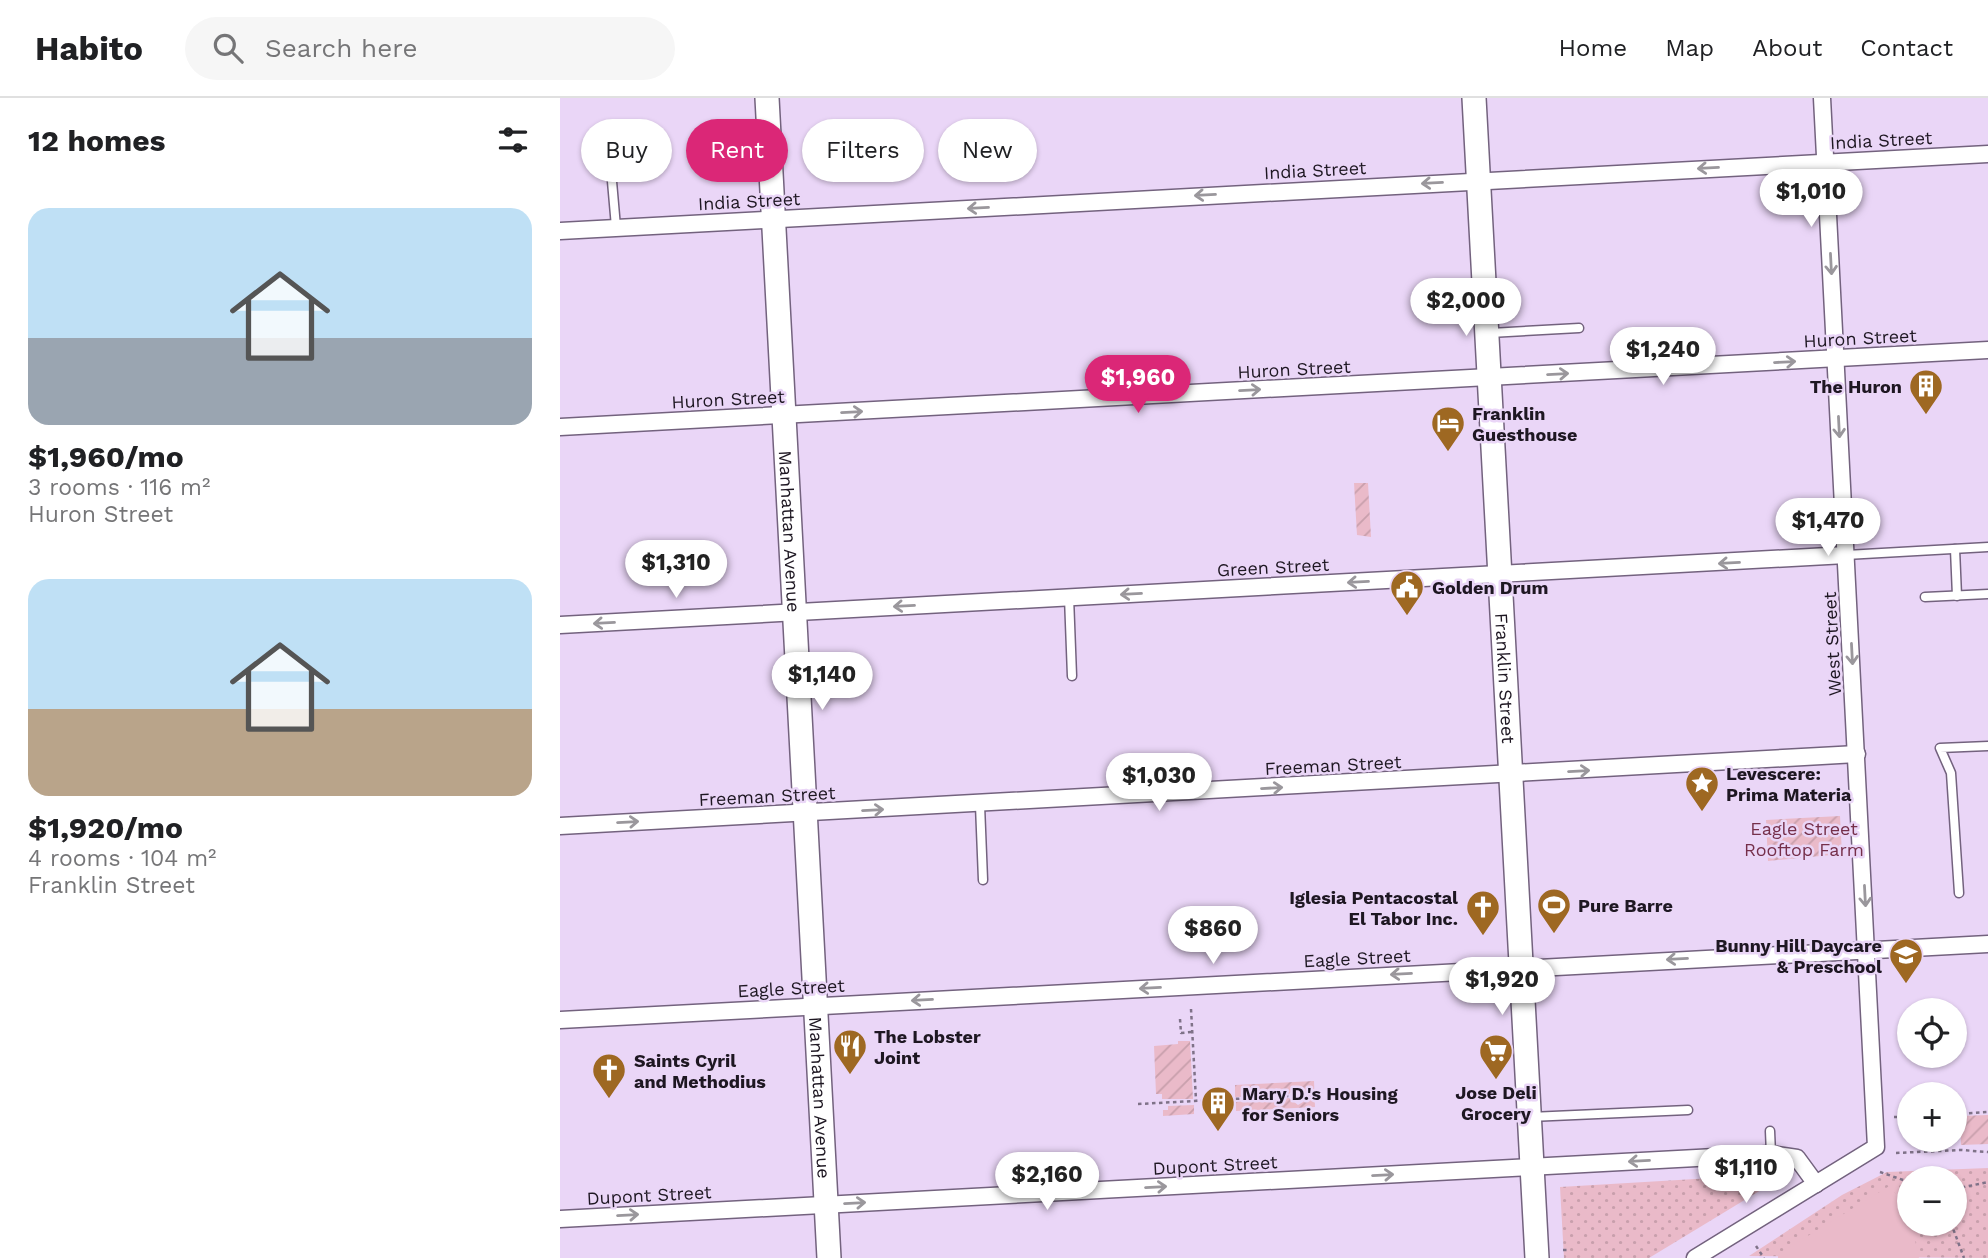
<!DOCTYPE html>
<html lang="en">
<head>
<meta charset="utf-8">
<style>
  :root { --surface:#fff; --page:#f6f6f6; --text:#202124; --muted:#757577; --line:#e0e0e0; --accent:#db2777 }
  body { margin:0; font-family:"Work Sans",sans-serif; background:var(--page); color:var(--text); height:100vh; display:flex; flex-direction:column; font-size:26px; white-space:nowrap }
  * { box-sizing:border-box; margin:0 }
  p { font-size:23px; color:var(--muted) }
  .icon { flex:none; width:38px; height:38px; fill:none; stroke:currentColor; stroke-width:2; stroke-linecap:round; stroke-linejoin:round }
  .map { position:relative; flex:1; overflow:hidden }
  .panel { display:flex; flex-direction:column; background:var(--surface); width:560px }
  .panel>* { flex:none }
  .guide { position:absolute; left:21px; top:21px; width:665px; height:63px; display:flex; gap:14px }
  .buttons { position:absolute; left:1337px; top:900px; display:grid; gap:14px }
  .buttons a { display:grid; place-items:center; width:70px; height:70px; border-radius:50%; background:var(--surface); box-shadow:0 2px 5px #0004; font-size:35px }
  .price { position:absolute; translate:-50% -60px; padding:0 16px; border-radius:24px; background:#fff; color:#222; font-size:23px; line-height:46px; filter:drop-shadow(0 2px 4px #0008) }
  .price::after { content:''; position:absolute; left:50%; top:42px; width:21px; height:16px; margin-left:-10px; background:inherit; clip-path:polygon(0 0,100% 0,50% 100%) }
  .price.current { background:var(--accent); color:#fff }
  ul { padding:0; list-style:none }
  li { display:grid; align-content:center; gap:14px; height:371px; padding:0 28px }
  li span { display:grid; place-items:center; height:217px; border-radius:21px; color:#555 }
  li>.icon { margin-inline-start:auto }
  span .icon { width:126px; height:126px; fill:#fffc; stroke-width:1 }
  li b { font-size:30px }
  h2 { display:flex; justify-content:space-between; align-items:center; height:84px; padding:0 28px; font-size:30px }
  .tag { padding:0 24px; border-radius:32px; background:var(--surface); box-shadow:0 2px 5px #0004; font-size:24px; line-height:63px }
  .tag.current { background:var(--accent); color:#fff }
  header { display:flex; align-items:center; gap:42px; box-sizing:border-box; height:98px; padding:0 35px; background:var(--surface); border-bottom:2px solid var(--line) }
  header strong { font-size:33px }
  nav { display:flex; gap:38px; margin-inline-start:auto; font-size:24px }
  .search { width:490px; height:63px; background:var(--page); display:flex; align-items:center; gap:18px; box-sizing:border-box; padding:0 24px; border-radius:38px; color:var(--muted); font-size:26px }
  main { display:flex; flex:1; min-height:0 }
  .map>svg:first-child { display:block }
  .grass { fill:url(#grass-dots); fill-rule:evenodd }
  .garden { fill:url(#garden-furrows) }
  .pitch { fill:#eabac9 }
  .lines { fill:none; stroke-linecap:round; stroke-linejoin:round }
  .lane-casing { stroke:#73627e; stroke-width:11 }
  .street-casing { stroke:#73627e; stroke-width:19 }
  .secondary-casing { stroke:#73627e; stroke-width:26 }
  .path { stroke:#7f7288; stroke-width:2.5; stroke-dasharray:3.5 3.5; stroke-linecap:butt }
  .lane { stroke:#fff; stroke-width:8 }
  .street { stroke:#fff; stroke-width:16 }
  .secondary { stroke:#fff; stroke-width:23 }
  .oneway { stroke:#9a979c }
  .labels { text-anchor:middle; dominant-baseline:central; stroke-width:5; stroke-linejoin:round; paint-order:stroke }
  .street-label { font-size:18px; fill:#1e1722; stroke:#ead6f7 }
  .poi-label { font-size:18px; font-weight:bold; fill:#1e1722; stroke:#ead6f7; text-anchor:start }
  .park-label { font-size:18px; fill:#752f4a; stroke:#ead6f7 }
</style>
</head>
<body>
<header>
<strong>Habito</strong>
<div class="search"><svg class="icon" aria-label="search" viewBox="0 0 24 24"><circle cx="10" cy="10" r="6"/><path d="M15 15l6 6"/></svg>Search here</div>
<nav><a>Home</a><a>Map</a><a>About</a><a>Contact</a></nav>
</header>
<main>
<section class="panel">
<h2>12 homes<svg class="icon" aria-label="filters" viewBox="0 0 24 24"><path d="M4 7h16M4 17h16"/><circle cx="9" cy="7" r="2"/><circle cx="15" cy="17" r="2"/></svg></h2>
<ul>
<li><span style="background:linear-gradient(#bfe0f5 60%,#9aa5b1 0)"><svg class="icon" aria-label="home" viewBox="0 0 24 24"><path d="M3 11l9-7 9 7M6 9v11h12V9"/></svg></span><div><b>$1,960/mo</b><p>3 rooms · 116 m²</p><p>Huron Street</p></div></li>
<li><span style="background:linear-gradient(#bfe0f5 60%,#b9a48a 0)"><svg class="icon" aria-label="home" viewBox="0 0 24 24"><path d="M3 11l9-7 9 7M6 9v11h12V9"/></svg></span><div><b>$1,920/mo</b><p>4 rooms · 104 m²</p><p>Franklin Street</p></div></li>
</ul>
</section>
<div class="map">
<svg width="1428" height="1160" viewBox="0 0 1428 1160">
  <defs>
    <pattern id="grass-dots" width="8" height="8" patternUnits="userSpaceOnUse" patternTransform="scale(1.75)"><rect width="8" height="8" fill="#eabac9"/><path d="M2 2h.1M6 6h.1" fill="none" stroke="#c89fac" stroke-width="1.8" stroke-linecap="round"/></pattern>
    <pattern id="garden-furrows" width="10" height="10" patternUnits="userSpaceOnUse" patternTransform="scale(1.75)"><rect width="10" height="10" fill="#eabac9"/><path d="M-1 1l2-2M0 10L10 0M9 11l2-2" fill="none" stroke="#c89fac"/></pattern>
  </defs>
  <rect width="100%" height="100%" fill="#ead6f7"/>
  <g class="grass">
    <path d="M1428 1070V1160L1189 1158 1282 1097 1327 1074ZM1349 1080H1395V1125H1349Z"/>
    <path d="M1220 1076 1221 1080 1089 1160H1004L1000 1089Z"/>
  </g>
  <g class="garden">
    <path d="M794 385H808L811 439 797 437Z"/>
    <path d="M1280 718 1282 756 1208 763 1206 722Z"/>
    <path d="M618 943H630L633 1001H602V996H596L594 948 618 946Z"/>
    <path d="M754 983 755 1009 676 1013V1004L729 1000 738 1007 743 1004 746 996 737 989 729 996 675 999V987Z"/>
    <path d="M634 1007V1016L603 1018V1012H608V1008Z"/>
    <path d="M1428 1017V1046L1401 1047 1400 1018Z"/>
  </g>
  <path class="pitch" d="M1331 1087 1352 1129 1359 1160H1218V1156Z"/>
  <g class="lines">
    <g class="lane-casing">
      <g id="lane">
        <path d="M49 49 56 129"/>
        <path d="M930 235 1019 230"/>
        <path d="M1395 451 1397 498"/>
        <path d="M1286 457 1428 449"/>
        <path d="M509 499 512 578"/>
        <path d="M1365 499 1428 496"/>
        <path d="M420 707 423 782"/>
        <path d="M1399 795 1391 675 1380 650 1428 648"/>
        <path d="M970 1019 1128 1012"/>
        <path d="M1210 1033 1211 1056"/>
      </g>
    </g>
    <g class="street-casing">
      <g id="street">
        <path d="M0 133 1428 56"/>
        <path d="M0 329 1428 252"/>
        <path d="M0 527 1286 457"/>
        <path d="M0 728 1297 656"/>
        <path d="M0 922 1428 846"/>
        <path d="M0 1121 1211 1056 1237 1060 1256 1086"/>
        <path d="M1135 1160 1316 1049 1262 0"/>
      </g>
    </g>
    <g class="secondary-casing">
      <g id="secondary">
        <path id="s1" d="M207 0 269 1160"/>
        <path id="s2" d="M914 0 977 1160"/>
      </g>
    </g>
    <g class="path">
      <path d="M631 911 636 1002"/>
      <path d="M620 921 621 935 632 934"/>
      <path d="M578 1006 730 998"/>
      <path d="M1395 1016 1428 1014"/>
      <path d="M1334 1019H1349"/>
      <path d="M1336 1055 1401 1052 1428 1054"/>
      <path d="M1320 1074 1349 1084"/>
      <path d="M1395 1091 1428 1084"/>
      <path d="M1391 1125 1404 1160"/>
      <path d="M1196 1148 1204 1160"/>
      <path d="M1003 1152H1008"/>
    </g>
    <use href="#lane" class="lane"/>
    <use href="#street" class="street"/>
    <use href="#secondary" class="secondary"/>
  </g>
  <defs><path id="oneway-shaft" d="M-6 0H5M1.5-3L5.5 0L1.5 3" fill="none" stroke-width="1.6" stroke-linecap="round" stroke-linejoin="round" transform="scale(1.75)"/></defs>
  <g class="oneway">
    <use href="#oneway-shaft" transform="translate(1148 70) rotate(177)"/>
    <use href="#oneway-shaft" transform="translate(872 85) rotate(177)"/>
    <use href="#oneway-shaft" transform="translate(645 97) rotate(177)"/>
    <use href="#oneway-shaft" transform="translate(418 110) rotate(177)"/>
    <use href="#oneway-shaft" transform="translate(1271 166) rotate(87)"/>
    <use href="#oneway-shaft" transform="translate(1225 264) rotate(-3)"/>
    <use href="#oneway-shaft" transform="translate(998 276) rotate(-3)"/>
    <use href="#oneway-shaft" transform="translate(690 292) rotate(-3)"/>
    <use href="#oneway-shaft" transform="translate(292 314) rotate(-3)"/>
    <use href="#oneway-shaft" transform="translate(1279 329) rotate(87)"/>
    <use href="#oneway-shaft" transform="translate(1169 465) rotate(177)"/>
    <use href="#oneway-shaft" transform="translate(798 484) rotate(177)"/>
    <use href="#oneway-shaft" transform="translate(571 496) rotate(177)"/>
    <use href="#oneway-shaft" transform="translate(344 508) rotate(177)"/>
    <use href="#oneway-shaft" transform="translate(44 525) rotate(177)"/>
    <use href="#oneway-shaft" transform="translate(1292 556) rotate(87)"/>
    <use href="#oneway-shaft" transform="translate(1019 673) rotate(-3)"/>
    <use href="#oneway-shaft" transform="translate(712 690) rotate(-3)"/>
    <use href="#oneway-shaft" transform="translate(313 712) rotate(-3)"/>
    <use href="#oneway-shaft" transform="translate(68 724) rotate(-3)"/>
    <use href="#oneway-shaft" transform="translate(1305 798) rotate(87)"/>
    <use href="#oneway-shaft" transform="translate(1117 861) rotate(177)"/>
    <use href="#oneway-shaft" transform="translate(841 876) rotate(177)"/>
    <use href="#oneway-shaft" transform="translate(590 890) rotate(177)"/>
    <use href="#oneway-shaft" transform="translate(362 902) rotate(177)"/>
    <use href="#oneway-shaft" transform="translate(1079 1063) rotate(177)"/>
    <use href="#oneway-shaft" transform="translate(823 1077) rotate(-3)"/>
    <use href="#oneway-shaft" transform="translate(596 1089) rotate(-3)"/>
    <use href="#oneway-shaft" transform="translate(295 1105) rotate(-3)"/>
    <use href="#oneway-shaft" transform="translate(68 1117) rotate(-3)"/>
  </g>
  <defs>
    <g id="building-pin" transform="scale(1.75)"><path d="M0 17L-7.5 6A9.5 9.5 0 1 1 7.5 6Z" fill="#9e6822" stroke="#ead6f7"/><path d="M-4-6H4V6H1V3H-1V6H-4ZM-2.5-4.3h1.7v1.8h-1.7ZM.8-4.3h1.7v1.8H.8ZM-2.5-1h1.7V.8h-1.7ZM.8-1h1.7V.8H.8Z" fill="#fff"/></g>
    <g id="hotel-pin" transform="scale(1.75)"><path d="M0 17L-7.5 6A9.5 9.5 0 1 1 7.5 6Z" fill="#9e6822" stroke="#ead6f7"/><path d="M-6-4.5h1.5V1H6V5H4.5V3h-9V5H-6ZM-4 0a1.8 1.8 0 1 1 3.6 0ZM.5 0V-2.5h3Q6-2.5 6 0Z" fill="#fff"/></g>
    <g id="civic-pin" transform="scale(1.75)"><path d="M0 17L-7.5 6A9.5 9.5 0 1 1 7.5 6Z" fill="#9e6822" stroke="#ead6f7"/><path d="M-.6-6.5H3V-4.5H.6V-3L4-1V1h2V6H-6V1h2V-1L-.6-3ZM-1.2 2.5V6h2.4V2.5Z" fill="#fff"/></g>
    <g id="sight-pin" transform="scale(1.75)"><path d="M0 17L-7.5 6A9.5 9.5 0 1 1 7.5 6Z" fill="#9e6822" stroke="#ead6f7"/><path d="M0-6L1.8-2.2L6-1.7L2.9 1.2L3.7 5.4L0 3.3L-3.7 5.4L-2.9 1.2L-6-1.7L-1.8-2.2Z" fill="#fff"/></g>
    <g id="stadium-pin" transform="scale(1.75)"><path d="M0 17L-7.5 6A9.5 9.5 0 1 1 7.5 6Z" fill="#9e6822" stroke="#ead6f7"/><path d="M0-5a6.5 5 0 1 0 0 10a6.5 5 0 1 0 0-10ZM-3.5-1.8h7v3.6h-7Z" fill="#fff"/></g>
    <g id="church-pin" transform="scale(1.75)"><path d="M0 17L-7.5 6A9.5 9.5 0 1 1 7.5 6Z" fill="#9e6822" stroke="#ead6f7"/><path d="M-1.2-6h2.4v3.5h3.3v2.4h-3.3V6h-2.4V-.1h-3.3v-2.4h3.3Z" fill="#fff"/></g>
    <g id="school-pin" transform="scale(1.75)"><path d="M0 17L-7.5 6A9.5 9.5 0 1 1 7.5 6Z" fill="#9e6822" stroke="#ead6f7"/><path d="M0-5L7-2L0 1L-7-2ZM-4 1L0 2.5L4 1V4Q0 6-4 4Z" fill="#fff"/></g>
    <g id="restaurant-pin" transform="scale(1.75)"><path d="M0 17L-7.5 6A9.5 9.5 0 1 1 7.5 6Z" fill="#9e6822" stroke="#ead6f7"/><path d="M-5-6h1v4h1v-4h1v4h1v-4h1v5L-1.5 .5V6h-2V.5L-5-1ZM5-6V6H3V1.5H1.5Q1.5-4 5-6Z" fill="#fff"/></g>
    <g id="supermarket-pin" transform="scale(1.75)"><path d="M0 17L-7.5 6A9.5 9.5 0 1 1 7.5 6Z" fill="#9e6822" stroke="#ead6f7"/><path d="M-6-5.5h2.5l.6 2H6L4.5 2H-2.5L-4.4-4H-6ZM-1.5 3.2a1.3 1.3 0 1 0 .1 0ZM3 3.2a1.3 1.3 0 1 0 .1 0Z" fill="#fff"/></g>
  </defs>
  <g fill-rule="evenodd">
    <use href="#building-pin" x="1366" y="288"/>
    <use href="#hotel-pin" x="888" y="325"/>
    <use href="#civic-pin" x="847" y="489"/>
    <use href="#sight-pin" x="1142" y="685"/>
    <use href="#stadium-pin" x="994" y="807"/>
    <use href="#church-pin" x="923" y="809"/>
    <use href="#school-pin" x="1346" y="857"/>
    <use href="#restaurant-pin" x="290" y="948"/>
    <use href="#supermarket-pin" x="936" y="953"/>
    <use href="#church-pin" x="49" y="972"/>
    <use href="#building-pin" x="658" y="1005"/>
  </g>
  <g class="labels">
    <g class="street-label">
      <text transform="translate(1321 42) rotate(-3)">India Street</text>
      <text transform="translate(755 72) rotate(-3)">India Street</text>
      <text transform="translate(189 103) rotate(-3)">India Street</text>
      <text transform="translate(1300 240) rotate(-3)">Huron Street</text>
      <text transform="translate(734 271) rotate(-3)">Huron Street</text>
      <text transform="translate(168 301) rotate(-3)">Huron Street</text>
      <text stroke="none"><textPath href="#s1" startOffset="434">Manhattan Avenue</textPath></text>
      <text transform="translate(713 469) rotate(-3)">Green Street</text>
      <text transform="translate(1272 546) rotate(-93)">West Street</text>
      <text stroke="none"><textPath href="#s2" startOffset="581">Franklin Street</textPath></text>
      <text transform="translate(773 667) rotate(-3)">Freeman Street</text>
      <text transform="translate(207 698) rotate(-3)">Freeman Street</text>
      <text transform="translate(797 860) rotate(-3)">Eagle Street</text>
      <text transform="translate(231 890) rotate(-3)">Eagle Street</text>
      <text stroke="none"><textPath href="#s1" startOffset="1001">Manhattan Avenue</textPath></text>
      <text transform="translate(655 1067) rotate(-3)">Dupont Street</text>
      <text transform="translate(89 1097) rotate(-3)">Dupont Street</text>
    </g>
    <g class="poi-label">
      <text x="1342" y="288" text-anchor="end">The Huron</text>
      <text x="912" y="315">Franklin<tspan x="912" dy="21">Guesthouse</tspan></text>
      <text x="872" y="489">Golden Drum</text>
      <text x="1166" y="675">Levescere:<tspan x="1166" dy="21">Prima Materia</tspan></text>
      <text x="898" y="799" text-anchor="end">Iglesia Pentacostal<tspan x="898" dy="21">El Tabor Inc.</tspan></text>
      <text x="1018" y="807">Pure Barre</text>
      <text x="1322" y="847" text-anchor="end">Bunny Hill Daycare<tspan x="1322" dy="21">&amp; Preschool</tspan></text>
      <text x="314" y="938">The Lobster<tspan x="314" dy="21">Joint</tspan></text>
      <text x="74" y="962">Saints Cyril<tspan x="74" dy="21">and Methodius</tspan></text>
      <text x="936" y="994" text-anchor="middle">Jose Deli<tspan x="936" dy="21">Grocery</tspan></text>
      <text x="682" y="995">Mary D.'s Housing<tspan x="682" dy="21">for Seniors</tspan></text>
    </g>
    <g class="park-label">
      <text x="1244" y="730">Eagle Street<tspan x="1244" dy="21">Rooftop Farm</tspan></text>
    </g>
  </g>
</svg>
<div class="buttons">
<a><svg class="icon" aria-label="locate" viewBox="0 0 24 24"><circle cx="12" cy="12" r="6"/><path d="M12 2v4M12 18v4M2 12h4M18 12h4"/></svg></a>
<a>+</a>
<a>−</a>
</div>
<b class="price" style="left:1251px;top:131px">$1,010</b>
<b class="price" style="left:906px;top:240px">$2,000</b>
<b class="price" style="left:1103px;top:289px">$1,240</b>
<b class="price current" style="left:578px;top:317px">$1,960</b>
<b class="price" style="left:1268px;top:460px">$1,470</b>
<b class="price" style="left:116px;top:502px">$1,310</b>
<b class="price" style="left:262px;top:614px">$1,140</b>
<b class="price" style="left:599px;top:715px">$1,030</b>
<b class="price" style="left:653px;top:868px">$860</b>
<b class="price" style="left:942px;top:919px">$1,920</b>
<b class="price" style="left:1186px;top:1107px">$1,110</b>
<b class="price" style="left:487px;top:1114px">$2,160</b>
<div class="guide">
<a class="tag">Buy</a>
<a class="tag current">Rent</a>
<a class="tag">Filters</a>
<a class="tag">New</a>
</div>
</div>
</main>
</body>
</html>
